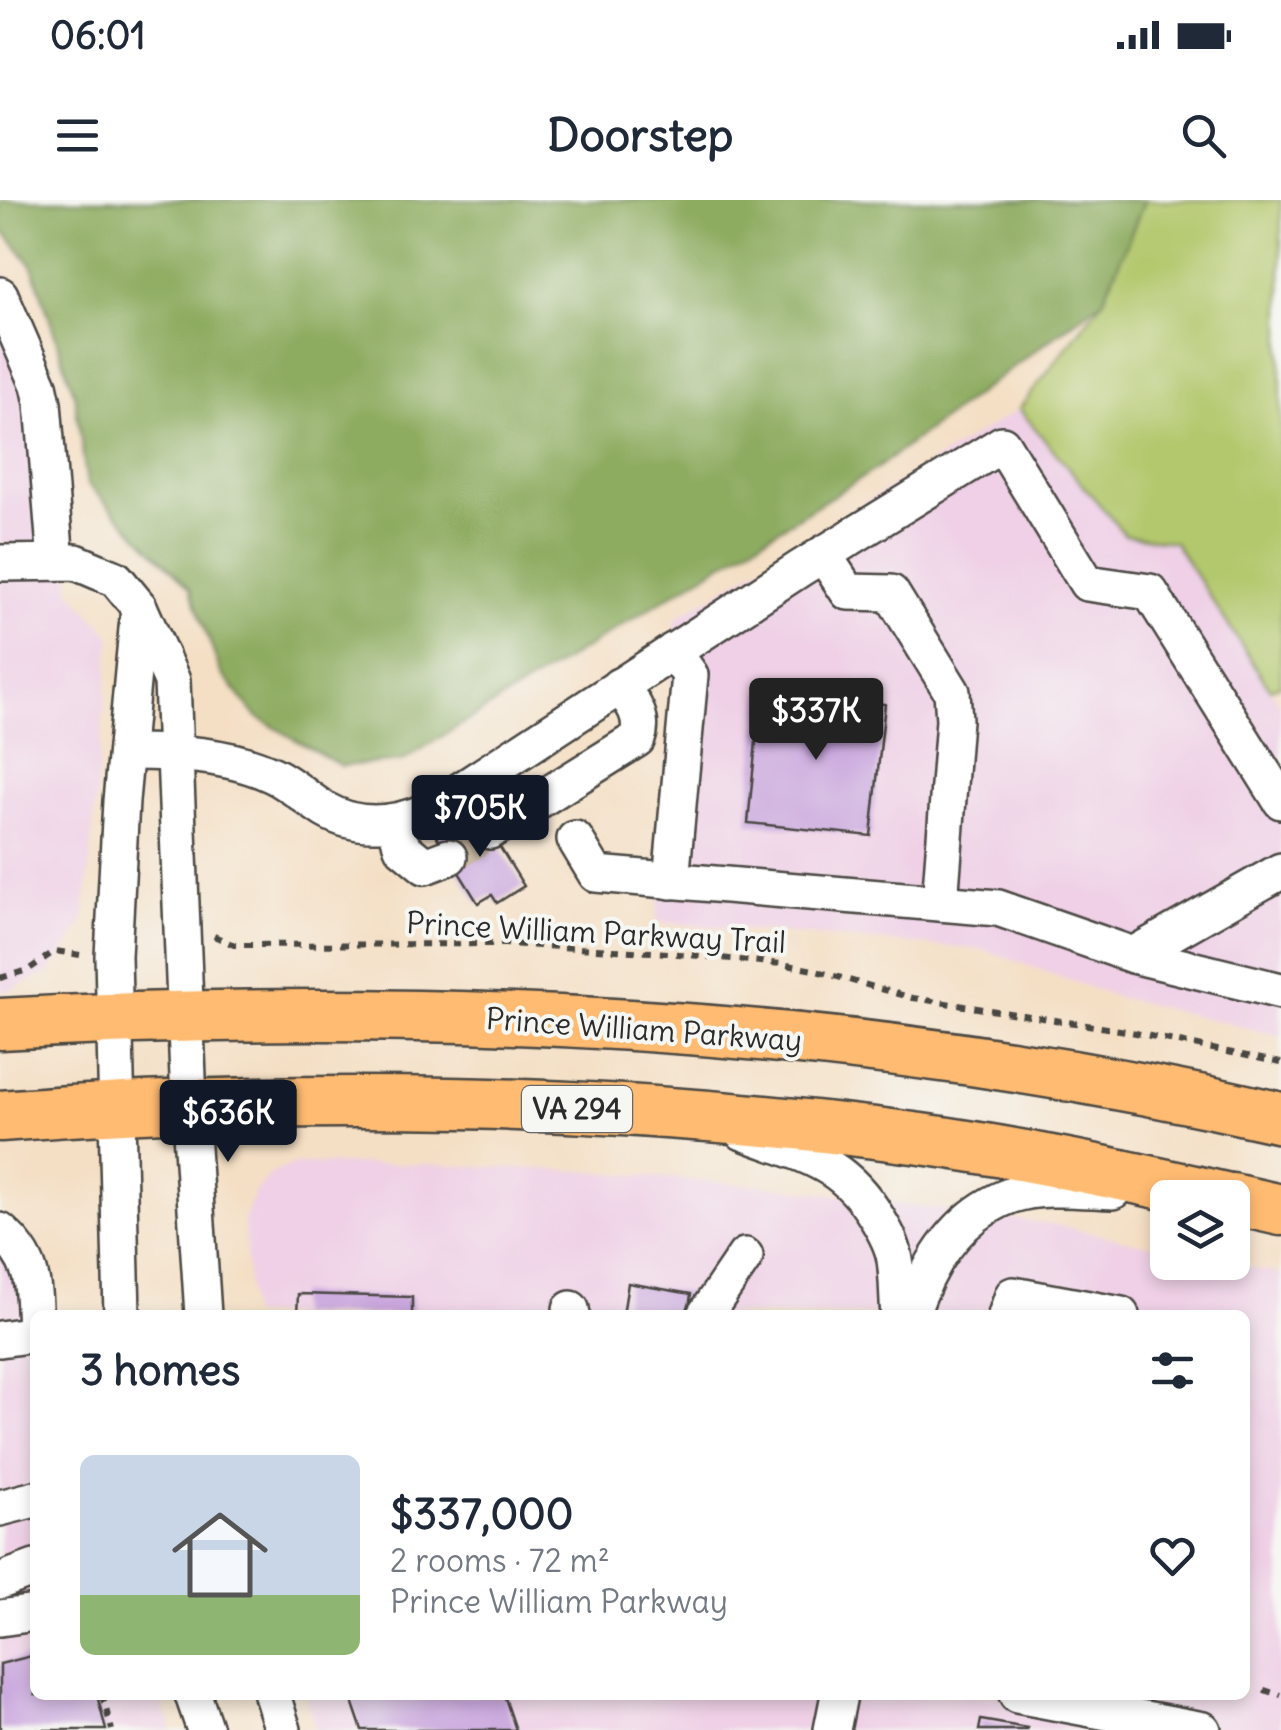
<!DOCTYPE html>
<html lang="en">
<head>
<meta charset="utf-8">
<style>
  :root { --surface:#fff; --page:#f6f6f7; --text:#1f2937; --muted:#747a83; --accent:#111827 }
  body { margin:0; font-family:Delius,sans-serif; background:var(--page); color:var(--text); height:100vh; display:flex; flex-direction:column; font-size:38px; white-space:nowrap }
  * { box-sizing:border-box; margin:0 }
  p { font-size:32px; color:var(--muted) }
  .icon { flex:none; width:55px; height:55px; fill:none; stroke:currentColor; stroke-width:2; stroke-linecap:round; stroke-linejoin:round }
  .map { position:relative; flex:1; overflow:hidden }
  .sheet { position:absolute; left:30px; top:1110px; width:1220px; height:390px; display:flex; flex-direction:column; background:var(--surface); border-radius:15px; box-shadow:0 5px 15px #0003 }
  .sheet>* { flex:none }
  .tools { position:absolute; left:1150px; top:980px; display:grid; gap:20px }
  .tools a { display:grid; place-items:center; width:100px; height:100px; border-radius:15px; background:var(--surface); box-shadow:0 5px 15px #0003; font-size:50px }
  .price { position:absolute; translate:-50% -85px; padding:0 22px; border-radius:10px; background:var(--accent); color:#fff; font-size:32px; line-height:65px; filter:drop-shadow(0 2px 5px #0008) }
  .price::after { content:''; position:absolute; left:50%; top:60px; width:30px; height:22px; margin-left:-15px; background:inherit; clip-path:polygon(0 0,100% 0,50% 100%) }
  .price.active { background:#222; color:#fff }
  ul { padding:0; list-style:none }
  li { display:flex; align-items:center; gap:30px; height:250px; padding:0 50px }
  li span { display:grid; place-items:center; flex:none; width:280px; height:200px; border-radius:15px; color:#555 }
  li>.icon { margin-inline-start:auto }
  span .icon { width:120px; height:120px; fill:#fffc; stroke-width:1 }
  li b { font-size:42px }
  h2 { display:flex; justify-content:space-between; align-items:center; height:120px; padding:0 50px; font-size:42px }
  .status { display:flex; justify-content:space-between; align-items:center; height:70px; padding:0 50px; background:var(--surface); direction:ltr }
  .status svg { height:28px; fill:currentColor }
  header { display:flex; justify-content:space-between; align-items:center; height:130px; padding:0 50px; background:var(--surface); font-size:45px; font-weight:800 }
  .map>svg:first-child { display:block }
  .built { fill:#efd0e6 }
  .green { fill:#b3c86d; stroke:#6f7a4c; stroke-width:2.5 }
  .forest { fill:#8eac60; stroke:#5c6c46; stroke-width:2.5 }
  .building { fill:#c6a0dc }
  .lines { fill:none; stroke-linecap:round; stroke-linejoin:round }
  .minor-tunnel { stroke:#ccbba5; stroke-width:35; stroke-dasharray:35 18; stroke-linecap:butt }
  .minor-casing { stroke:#494642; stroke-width:40 }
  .highway-casing { stroke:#494642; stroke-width:55 }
  .path { stroke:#494642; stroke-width:6; stroke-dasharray:8 8; stroke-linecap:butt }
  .minor { stroke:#fff; stroke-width:35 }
  .highway { stroke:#ffbb71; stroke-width:50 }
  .labels { text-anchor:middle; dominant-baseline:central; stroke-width:8; stroke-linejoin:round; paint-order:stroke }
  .shield { fill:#f6f6f2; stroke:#686867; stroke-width:2.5 }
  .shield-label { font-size:28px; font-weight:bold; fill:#2b2b2b }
  .street-label { font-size:30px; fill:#2b2b2b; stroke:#f6f6f2 }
</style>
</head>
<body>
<div class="status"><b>06:01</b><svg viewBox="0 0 49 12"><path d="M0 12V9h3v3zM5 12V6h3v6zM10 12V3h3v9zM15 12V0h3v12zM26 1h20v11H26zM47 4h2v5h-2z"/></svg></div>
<header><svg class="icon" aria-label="menu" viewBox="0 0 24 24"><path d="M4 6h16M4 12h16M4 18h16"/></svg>Doorstep<svg class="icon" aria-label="search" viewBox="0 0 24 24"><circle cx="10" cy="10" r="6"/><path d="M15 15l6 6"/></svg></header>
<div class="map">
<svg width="1281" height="1530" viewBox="0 0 1281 1530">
  <rect width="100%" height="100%" fill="#f6f6f2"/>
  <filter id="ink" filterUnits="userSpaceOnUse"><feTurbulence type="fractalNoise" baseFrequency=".01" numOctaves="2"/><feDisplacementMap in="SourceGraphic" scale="20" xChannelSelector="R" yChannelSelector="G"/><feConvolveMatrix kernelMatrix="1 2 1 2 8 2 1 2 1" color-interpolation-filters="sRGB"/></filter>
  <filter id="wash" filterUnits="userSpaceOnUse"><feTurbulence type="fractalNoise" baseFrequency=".0048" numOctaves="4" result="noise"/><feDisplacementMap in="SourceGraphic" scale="40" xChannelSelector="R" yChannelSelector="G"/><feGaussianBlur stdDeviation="2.25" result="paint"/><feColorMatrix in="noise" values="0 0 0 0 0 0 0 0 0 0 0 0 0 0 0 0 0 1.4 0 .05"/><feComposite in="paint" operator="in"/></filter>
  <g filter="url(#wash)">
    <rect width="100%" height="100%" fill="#f4dfc4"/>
    <g class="built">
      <path d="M0 63 56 180 70 316V390L111 436 84 721 50 772 9 791H0Z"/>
      <path d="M1019 209 1125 335 1174 342 1281 506V836L1117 797 984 750 657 722 676 418Z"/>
      <path d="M294 964H423L586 971 778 987 1051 1024 1167 1049 1168 1062 1232 1063 1281 1075V1530H316L305 1495H1245V1115H250L244 1022 254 993 272 973Z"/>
      <path d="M0 1022 35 1115V1495H159L172 1530H0Z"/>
    </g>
    <path class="green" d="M1145 0H1281V485L1270 489 1174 342 1125 335 1019 209 1103 100Z"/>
    <path class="forest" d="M0 0H1145L1103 100 876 269 402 561 341 566 257 517 221 473 190 388 87 284 74 193 32 65 0 27Z"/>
    <g id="blocks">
      <g class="building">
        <path d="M761 491 885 504 871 636 748 623Z"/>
        <path d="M478 612 524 686 497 703 492 695 478 703 437 637Z"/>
        <path d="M628 1083 691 1094 688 1115H623Z"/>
        <path d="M298 1094 412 1097V1115H297Z"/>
        <path d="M35 1455V1495H97L106 1530H0V1464Z"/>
        <path d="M350 1495H504L516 1530H362Z"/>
        <path d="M981 1520 1027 1528 1026 1530H979Z"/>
      </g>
    </g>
  </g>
  <g filter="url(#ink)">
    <use href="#blocks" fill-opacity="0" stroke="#494642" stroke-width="2.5"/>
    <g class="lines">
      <path class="minor-tunnel" d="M449 657 490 631"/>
      <g class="minor-casing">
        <g id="minor">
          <path d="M0 95 39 185 43 203 56 362"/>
          <path d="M823 354 848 392 891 393 952 492 954 520 940 703"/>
          <path d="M0 363 76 362 116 379 139 407 172 481 189 902 203 1115"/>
          <path d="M127 552C174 552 229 554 273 575 292 584 307 599 325 610 363 632 408 624 443 602L801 368 1002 244 1087 383 1150 392 1281 601"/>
          <path d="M394 622 402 647 425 666 449 657"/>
          <path d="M490 631 637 539C645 518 633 502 619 486"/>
          <path d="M575 639 596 674 998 708 1133 755 1281 791"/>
          <path d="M671 681 690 475 673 451"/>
          <path d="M1133 755 1281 671"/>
          <path d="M743 932C802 955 843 960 877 1018 885 1031 893 1045 895 1060 898 1078 897 1097 899 1115"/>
          <path d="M0 1031C37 1062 33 1089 35 1135"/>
          <path d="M571 1109 572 1115"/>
          <path d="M122 1115 113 756 121 601 139 407"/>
          <path d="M705 1115 745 1056"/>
          <path d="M911 1115C928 1064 958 1014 1012 995 1043 985 1080 990 1113 991"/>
          <path d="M1006 1115 1013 1095 1121 1115"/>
          <path d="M0 1139 35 1134"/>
          <path d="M0 1308 35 1299"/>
          <path d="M0 1381 35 1368"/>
          <path d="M0 1418 35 1413"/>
          <path d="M193 1495 205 1530"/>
          <path d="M272 1495 283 1530"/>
          <path d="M1017 1495 1203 1530"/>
          <path d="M832 1530 839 1495"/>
        </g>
      </g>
      <g class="highway-casing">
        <g id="highway">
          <path d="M0 824C429 800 862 821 1281 918"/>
          <path d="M0 916C303 892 619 898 921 939 1023 953 1125 975 1225 998"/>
          <path d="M1232 999 1281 1010"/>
        </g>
      </g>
      <g class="path">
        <path d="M214 736 234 745 505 744 668 753 782 764 813 770 913 798 1126 831 1281 863"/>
        <path d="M0 778 28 770 55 751 80 755"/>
        <path d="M1264 1490 1281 1495"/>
        <path d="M102 1495 112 1530"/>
      </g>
      <use href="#minor" class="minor"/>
      <use href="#highway" class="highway"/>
    </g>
  </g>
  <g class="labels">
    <rect class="shield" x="522" y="886" width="110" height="46" rx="8"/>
    <g class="shield-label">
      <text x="577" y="909">VA 294</text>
    </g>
    <g class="street-label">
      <text transform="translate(596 732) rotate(3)">Prince William Parkway Trail</text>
      <text transform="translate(644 829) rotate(4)">Prince William Parkway</text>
    </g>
  </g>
</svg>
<div class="tools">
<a><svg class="icon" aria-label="layers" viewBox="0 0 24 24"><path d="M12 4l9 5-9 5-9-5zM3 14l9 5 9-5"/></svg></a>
</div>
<b class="price active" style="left:816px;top:563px">$337K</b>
<b class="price" style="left:480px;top:660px">$705K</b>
<b class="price" style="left:228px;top:965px">$636K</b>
<section class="sheet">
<h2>3 homes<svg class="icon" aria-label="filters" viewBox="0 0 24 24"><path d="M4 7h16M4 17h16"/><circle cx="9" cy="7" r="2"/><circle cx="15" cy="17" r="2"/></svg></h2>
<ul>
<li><span style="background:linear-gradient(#c9d6e8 70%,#8fb573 0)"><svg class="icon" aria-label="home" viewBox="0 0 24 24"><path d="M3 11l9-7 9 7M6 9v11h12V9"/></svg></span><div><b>$337,000</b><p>2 rooms · 72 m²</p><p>Prince William Parkway</p></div><svg class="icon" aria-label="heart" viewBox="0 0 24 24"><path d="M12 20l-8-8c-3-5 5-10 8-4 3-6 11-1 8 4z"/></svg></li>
</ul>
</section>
</div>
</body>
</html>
